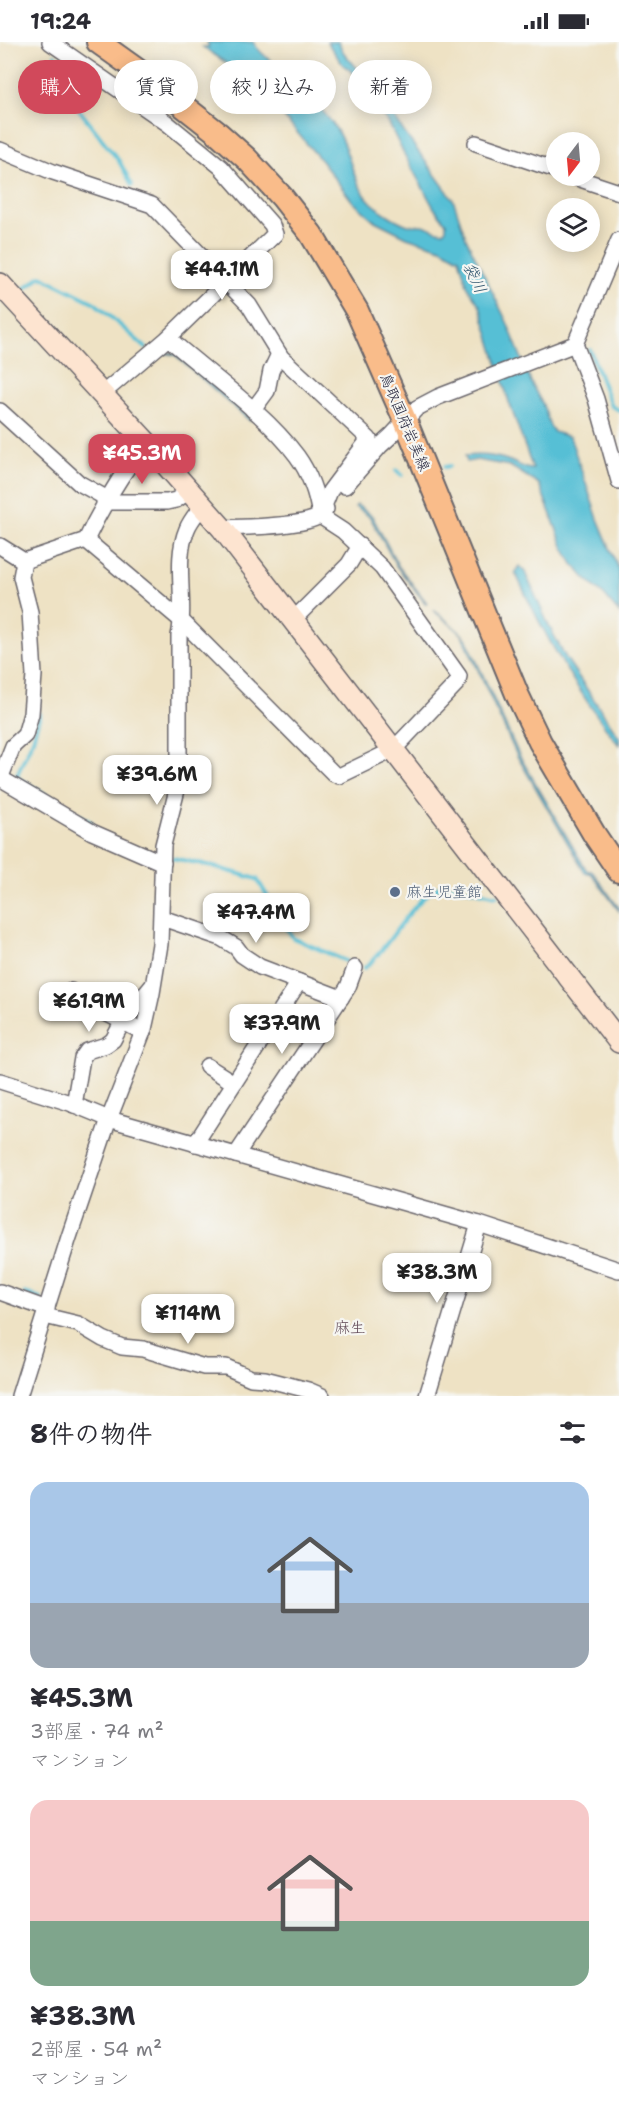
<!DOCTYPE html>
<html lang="ja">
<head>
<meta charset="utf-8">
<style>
  :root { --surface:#fff; --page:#f2f2f3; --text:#2b2b33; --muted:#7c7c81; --accent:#d1495b }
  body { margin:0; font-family:"Shantell Sans","Klee One",sans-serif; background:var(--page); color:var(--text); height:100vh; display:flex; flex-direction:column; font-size:22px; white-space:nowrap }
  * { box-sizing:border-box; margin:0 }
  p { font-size:20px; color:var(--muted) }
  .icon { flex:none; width:33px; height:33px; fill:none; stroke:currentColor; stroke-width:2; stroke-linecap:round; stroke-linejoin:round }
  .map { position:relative; height:1354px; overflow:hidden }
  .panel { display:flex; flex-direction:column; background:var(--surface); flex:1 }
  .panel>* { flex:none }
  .top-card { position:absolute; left:18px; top:18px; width:584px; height:54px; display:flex; gap:12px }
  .needle { width:39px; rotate:196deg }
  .tools { position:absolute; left:546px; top:90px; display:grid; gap:12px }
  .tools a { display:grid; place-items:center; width:54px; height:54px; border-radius:50%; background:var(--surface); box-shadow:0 3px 15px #0003; font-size:30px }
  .price { position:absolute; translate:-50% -51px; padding:0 14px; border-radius:12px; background:#fff; color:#222; font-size:20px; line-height:39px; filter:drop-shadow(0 2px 3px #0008) }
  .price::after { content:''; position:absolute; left:50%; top:36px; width:18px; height:14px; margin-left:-9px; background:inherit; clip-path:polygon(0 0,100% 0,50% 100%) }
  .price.on { background:var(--accent); color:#fff }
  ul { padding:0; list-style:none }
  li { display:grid; align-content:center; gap:12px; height:318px; padding:0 30px }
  li span { display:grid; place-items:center; height:186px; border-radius:18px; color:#555 }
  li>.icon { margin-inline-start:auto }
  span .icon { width:108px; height:108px; fill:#fffc; stroke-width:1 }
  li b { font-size:26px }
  h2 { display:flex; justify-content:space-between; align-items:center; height:72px; padding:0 30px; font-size:26px }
  .chip { padding:0 21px; border-radius:27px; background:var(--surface); box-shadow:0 3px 15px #0003; font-size:21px; line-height:54px }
  .chip.on { background:var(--accent); color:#fff }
  .status { display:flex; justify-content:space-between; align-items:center; height:42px; padding:0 30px; background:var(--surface); direction:ltr }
  .status svg { height:16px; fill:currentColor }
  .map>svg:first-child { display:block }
  .water { fill:#57bfd5; stroke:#3c7088; stroke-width:1.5 }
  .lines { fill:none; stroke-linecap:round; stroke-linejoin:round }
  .stream { stroke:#57bfd5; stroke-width:4 }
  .street-casing { stroke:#69656b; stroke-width:18 }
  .secondary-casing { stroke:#69656b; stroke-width:24 }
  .primary-casing { stroke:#69656b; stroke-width:26 }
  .street { stroke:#fff; stroke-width:15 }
  .secondary { stroke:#fde4d0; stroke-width:21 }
  .primary { stroke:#f9bc8a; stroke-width:22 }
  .service-dot { fill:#5c6f8a; stroke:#f6f6f2; stroke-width:2 }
  .labels { text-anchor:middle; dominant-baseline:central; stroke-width:4.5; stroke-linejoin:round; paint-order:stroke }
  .street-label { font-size:15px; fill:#22223b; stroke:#f6f6f2 }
  .service-label { font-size:15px; fill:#4e5e75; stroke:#f6f6f2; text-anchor:start }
  .water-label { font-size:16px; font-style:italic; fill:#355971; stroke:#f6f6f2 }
  .neighbourhood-label { font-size:16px; fill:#644d5a; stroke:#f6f6f2 }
</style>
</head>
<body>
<div class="status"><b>19:24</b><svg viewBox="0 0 49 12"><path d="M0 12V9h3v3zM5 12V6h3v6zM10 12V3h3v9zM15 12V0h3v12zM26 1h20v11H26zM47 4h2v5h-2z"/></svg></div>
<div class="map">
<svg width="619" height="1354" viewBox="0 0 619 1354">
  <rect width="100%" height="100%" fill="#f6f6f2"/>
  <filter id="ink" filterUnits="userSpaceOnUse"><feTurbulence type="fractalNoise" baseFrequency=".0167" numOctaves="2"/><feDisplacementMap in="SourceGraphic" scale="12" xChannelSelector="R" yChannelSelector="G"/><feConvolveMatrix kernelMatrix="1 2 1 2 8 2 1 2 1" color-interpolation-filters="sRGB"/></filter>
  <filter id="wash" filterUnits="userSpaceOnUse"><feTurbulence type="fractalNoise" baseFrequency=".008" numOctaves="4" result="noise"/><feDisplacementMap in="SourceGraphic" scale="24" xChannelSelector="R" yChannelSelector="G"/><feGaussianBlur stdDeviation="1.35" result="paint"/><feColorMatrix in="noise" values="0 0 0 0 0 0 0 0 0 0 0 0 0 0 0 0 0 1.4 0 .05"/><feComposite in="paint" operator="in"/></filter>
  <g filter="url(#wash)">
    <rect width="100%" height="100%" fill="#eee2c4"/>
    <g class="water">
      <path d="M207 0H253C260 13 273 19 283 29 301 46 323 66 336 87 351 110 351 141 372 161 381 169 396 179 408 183 413 184 421 182 426 184 432 187 435 189 443 190L446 187V181L434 166 404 112 388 80 367 55 360 36 343 23 327 0H338L344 11 382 55 404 90 453 157 466 196 507 280 533 345 543 363 550 384 554 390 570 395 598 477 619 528V571L605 554 584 535 573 522 563 504 539 442 510 424 477 418 467 420 465 414C481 412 495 413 510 419 518 422 524 427 533 427L509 360 480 264 468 246 459 216 441 206 407 195 375 179 353 160 319 116 277 67 229 23 203 5H209Z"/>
      <path d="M163 310 176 311 252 377 250 379 175 313 163 311 158 314Z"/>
      <path d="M357 463 372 474 399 525 427 561 426 562 397 525 370 475 355 465Z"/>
      <path d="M519 524 524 528 549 584 566 616 619 695V703C578 651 542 590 515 530Z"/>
      <path d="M435 568 466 596 519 713 587 829H592L619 866V869L591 831H585L517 714 464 597 461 591 434 569Z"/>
    </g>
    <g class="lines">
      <g class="stream">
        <path d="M55 13 77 65 119 119 132 143"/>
        <path d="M21 249 41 234 95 261 146 306"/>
        <path d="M590 308 611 364 619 368"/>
        <path d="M445 425 450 424"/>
        <path d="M396 428 402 433"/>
        <path d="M40 672 33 697 16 735 92 781"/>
        <path d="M173 816 211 824 257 837 293 896 346 919"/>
        <path d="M364 926C386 912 419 843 446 844 462 844 480 851 497 854"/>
        <path d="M25 1251 41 1256"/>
      </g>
    </g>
  </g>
  <g filter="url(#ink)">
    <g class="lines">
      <g class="street-casing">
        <g id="street">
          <path d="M50 0 167 81 221 125 272 183 275 192 168 296 102 352"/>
          <path d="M476 101 556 128"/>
          <path d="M0 108 53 130 152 163 249 263 281 315 369 397 330 449 320 474"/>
          <path d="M571 134 619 150"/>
          <path d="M575 302 596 357 619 439"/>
          <path d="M253 368 267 349 271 329 279 312"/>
          <path d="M0 369 79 441 106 456"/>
          <path d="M345 444 380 404 391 394 417 366 438 355 575 302 619 198"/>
          <path d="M104 460H167L176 458 189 449"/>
          <path d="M222 486C243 485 304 485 319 474 321 473 324 469 326 467"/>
          <path d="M86 498 182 579 334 732 339 734 393 708 458 640 459 634 382 526 343 489 320 474C317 453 310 432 297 414 265 371 209 332 168 296"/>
          <path d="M0 504 24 519"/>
          <path d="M24 519 86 498C103 462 122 431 146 400"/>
          <path d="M293 578 349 522 360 504"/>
          <path d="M0 736 92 790 163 821"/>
          <path d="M0 737 13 704 25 693 31 672 34 633 30 570 21 535 24 519"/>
          <path d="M162 876 221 896 236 905 242 913 260 925 341 956"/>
          <path d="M71 949 80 958 143 990"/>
          <path d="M207 1024 234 1041"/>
          <path d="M0 1039 70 1061 109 1077 479 1182 619 1228"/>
          <path d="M74 1063 82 1016 87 1009 106 1003 113 998 123 979 152 944"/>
          <path d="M195 1102 299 940"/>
          <path d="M236 1113 348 945 355 926"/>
          <path d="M0 1250 47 1267"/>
          <path d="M45 1274 78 1282 103 1297 122 1305 143 1307 204 1325H226L251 1336 265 1337 308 1348 322 1354"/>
          <path d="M19 1354 69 1195 109 1077 144 987 152 951 160 902 163 803 179 740V594C187 559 173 520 187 487 190 479 197 471 202 464"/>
          <path d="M427 1354 479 1182"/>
        </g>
      </g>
      <g class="secondary-casing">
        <path id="secondary" d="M0 242 146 400 222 486 619 1000"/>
      </g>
      <g class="primary-casing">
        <path id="primary" d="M98 0 140 30 219 92 247 117 282 155 311 192 357 269 405 378 517 652 540 700 594 792 619 829"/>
      </g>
      <use href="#street" class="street"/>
      <use href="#secondary" class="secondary"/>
      <use href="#primary" class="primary"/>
    </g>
  </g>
  <circle class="service-dot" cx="395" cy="850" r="6"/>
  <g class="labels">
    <g class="street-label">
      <text transform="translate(405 380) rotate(67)">鳥取国府岩美線</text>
    </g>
    <g class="service-label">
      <text x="407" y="850">麻生児童館</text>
    </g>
    <g class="water-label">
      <text transform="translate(475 236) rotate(65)">袋川</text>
    </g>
    <g class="neighbourhood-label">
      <text x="350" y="1285">麻生</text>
    </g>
  </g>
</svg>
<div class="tools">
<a><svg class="needle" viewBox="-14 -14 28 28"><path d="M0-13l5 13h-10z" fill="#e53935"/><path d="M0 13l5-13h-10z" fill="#7c7c81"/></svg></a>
<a><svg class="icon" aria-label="layers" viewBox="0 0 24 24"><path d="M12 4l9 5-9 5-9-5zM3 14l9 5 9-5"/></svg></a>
</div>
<b class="price" style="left:222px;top:259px">¥44.1M</b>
<b class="price on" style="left:142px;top:443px">¥45.3M</b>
<b class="price" style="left:157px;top:764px">¥39.6M</b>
<b class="price" style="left:256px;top:902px">¥47.4M</b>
<b class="price" style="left:89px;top:991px">¥61.9M</b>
<b class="price" style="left:282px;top:1013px">¥37.9M</b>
<b class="price" style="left:437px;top:1262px">¥38.3M</b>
<b class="price" style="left:188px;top:1303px">¥114M</b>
<div class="top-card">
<a class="chip on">購入</a>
<a class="chip">賃貸</a>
<a class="chip">絞り込み</a>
<a class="chip">新着</a>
</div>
</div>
<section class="panel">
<h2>8件の物件<svg class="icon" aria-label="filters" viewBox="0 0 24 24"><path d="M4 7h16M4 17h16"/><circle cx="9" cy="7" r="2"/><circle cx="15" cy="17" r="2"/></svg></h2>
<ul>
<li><span style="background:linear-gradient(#a9c7e8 65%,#9aa5b1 0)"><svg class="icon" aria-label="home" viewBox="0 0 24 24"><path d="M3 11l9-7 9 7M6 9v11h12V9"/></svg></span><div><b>¥45.3M</b><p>3部屋 · 74 m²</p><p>マンション</p></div></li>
<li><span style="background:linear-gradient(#f6c9c9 65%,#7fa58c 0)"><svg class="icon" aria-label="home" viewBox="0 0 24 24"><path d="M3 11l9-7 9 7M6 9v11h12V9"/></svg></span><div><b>¥38.3M</b><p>2部屋 · 54 m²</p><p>マンション</p></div></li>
</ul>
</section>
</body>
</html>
